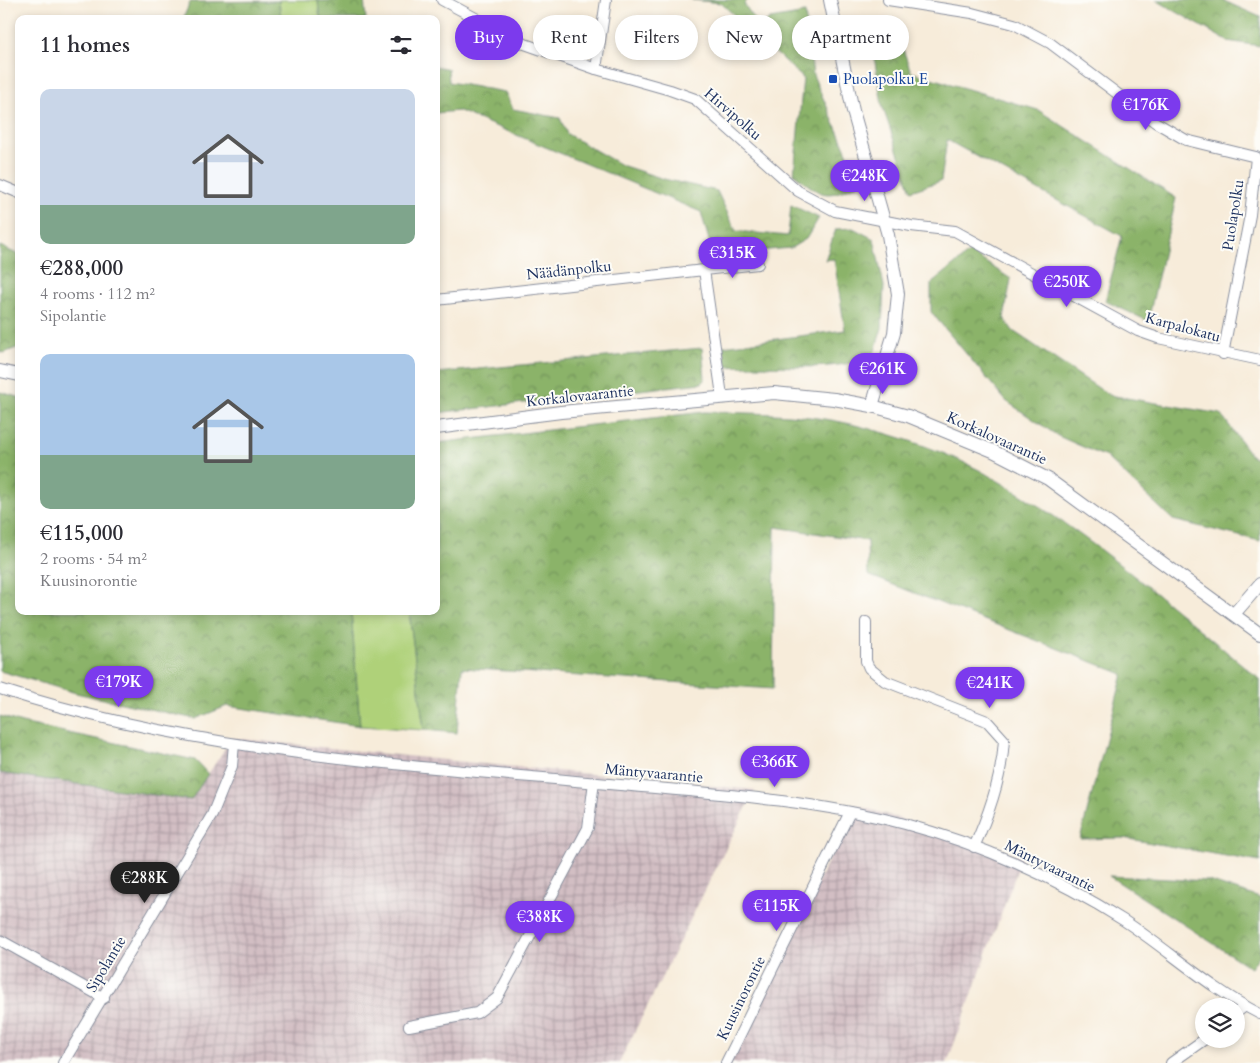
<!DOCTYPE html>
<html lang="en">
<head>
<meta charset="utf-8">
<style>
  :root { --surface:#fff; --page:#f7f7f7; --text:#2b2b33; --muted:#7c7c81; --accent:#7c3aed }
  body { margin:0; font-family:Cardo,serif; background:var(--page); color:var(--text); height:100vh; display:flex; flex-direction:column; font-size:19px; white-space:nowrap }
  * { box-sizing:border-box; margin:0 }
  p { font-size:16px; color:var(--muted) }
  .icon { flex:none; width:28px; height:28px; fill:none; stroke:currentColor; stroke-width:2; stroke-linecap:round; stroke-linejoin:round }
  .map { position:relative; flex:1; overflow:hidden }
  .side { position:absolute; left:15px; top:15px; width:425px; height:600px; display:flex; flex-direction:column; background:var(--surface); border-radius:10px; box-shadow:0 2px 8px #0003 }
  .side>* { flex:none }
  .hud { position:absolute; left:455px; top:15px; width:475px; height:45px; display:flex; gap:10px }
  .fabs { position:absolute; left:1195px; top:998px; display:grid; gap:10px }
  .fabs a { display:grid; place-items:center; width:50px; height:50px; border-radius:50%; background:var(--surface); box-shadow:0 2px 8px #0003; font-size:25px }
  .price { position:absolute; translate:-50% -42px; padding:0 11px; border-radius:18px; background:var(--accent); color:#fff; font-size:16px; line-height:32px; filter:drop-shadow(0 1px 2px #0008) }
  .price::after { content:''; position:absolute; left:50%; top:30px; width:15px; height:11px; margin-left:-8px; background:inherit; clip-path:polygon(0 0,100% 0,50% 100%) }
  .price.selected { background:#222; color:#fff }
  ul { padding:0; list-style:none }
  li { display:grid; align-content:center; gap:10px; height:265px; padding:0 25px }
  li span { display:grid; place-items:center; height:155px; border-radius:10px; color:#555 }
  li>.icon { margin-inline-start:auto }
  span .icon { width:90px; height:90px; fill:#fffc; stroke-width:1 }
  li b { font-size:21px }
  h2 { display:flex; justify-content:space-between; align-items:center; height:60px; padding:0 25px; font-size:21px }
  .tag { padding:0 18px; border-radius:22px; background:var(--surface); box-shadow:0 2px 8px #0003; font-size:18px; line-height:45px }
  .tag.selected { background:var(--accent); color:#fff }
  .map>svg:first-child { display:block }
  .industrial { fill:url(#industrial-grid) }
  .green { fill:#afd179; stroke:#65806c }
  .forest { fill:url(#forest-crowns); stroke:#537164 }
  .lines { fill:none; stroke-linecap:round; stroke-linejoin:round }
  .minor-casing { stroke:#898e9c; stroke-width:12 }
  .tertiary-casing { stroke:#898e9c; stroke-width:14 }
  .minor { stroke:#fff; stroke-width:10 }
  .tertiary { stroke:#fff; stroke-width:12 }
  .transit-dot { fill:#1a4fb4; stroke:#fdfcf7; stroke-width:2 }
  .labels { text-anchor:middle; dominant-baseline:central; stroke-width:4; stroke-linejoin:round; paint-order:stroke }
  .transit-label { font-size:15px; fill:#164399; stroke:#fdfcf7; text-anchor:start }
  .street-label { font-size:15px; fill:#1b2f5e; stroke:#fdfcf7 }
</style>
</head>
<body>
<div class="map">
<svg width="1260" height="1063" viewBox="0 0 1260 1063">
  <defs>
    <pattern id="industrial-grid" width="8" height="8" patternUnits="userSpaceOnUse" patternTransform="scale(1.25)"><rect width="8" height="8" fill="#d2bec3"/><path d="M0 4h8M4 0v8" fill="none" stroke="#aa9ba2"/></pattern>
    <pattern id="forest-crowns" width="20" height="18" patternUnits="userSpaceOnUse" patternTransform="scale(1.25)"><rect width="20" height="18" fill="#8bb369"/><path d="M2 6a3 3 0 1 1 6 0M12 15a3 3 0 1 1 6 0" fill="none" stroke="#71925a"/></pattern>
  </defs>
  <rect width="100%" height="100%" fill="#fdfcf7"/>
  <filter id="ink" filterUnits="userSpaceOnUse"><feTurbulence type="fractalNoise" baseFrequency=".02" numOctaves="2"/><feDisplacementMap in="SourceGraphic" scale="10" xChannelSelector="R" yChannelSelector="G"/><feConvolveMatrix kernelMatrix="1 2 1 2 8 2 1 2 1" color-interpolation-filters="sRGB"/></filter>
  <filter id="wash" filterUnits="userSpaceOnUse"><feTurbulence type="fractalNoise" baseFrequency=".0096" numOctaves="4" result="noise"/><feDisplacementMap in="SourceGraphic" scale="20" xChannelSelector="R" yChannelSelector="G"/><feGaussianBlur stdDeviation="1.12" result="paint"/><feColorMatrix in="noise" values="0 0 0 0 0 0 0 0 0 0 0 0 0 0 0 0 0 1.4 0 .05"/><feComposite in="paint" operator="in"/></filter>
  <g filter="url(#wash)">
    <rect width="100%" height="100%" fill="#f7ecda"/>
    <g class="industrial">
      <path d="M232 738 455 761 755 790 619 1063H0V773L191 800Z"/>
      <path d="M856 805 1022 857 947 1063H728Z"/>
    </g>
    <g class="green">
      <path d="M279 0H318L320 19H281Z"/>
      <path d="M351 611H409L424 730 360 726Z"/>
    </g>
    <g class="forest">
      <path d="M364 0 366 19H320L318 1Z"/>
      <path d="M692 0H748L744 4 760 27 770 19 805 13 813 75 849 157 857 185C823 200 822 196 794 174L803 78 721 3Z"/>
      <path d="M1156 0H1222L1260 17V46L1227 41Z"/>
      <path d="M279 1 281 19H183L190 2Z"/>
      <path d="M872 20 898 35 911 72 1038 110 1176 198 1148 321 1105 301 1122 236 947 140 941 181 911 191 882 105 869 26Z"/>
      <path d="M436 66 448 69 449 82 505 92 513 109 560 118 567 134 621 165 664 179 717 191 736 231 788 236 791 205 819 218 806 239 791 248 713 255 701 212 459 111 436 113Z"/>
      <path d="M853 228 874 239 884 286 882 328 873 357C826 374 777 363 727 367L723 346 845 330 834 259 825 260 836 229Z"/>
      <path d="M0 246 19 255V347L4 353 0 352Z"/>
      <path d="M970 252 1011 279 1004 318 1013 331 1109 395 1221 414 1252 457H1260V541L1173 520 1106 457 1058 436 1006 401 931 312V284Z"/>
      <path d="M702 348 705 378 702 383 436 413V373Z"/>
      <path d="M0 392 19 397V611H351L360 726 227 706 195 719 76 693 0 671Z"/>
      <path d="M704 412C753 413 804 413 851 424 900 436 952 453 995 479 1091 534 1174 610 1260 679V862L1123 838 1080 839 1123 674 868 575 867 541 775 527 773 689 462 668 457 733 424 730 409 611H436V443Z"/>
      <path d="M0 716 22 723 195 760 208 774 191 800 0 773Z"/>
      <path d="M1109 876 1209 881 1260 898V955L1251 968Z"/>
    </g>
  </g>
  <g filter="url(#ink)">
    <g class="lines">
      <g class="minor-casing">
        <g id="minor">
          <path d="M442 0 522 43 596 69 670 90 695 99 798 191 835 211 911 226 955 231 1138 331 1158 338 1260 360"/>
          <path d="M888 0 972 13 1014 24 1050 43 1155 122 1186 140 1256 157 1250 215 1223 354"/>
          <path d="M596 69 606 0"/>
          <path d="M0 185 19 193"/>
          <path d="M704 270 758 264"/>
          <path d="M436 300 704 270 722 396"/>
          <path d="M866 622V661L869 668 885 681 987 721 1004 740C1002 776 989 814 974 847"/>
          <path d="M0 689C197 753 405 765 609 784 707 793 809 799 905 824 980 844 1057 878 1123 920 1169 950 1210 989 1260 1014"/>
          <path d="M0 940 104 998"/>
          <path d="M1236 1013 1245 1006"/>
          <path d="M409 1026 477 1013 497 998 588 828 594 782"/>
          <path d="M63 1063 212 815 232 766 234 744"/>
          <path d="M726 1063 850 812"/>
          <path d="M1171 1063 1205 1039"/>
        </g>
      </g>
      <g class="tertiary-casing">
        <g id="tertiary">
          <path d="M830 0 853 111 888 235 898 294 894 333 872 406"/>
          <path d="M0 371 19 375"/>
          <path d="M436 428 561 412 774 393 834 399 872 406 908 416 993 451 1048 479 1260 634"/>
          <path d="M1234 614 1260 584"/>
        </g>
      </g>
      <use href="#minor" class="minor"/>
      <use href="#tertiary" class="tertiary"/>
    </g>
  </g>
  <rect class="transit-dot" x="828" y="74" width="10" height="10" rx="2.5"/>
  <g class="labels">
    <g class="transit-label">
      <text x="843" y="79">Puolapolku E</text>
    </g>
    <g class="street-label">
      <text transform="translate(733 114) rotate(41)">Hirvipolku</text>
      <text transform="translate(1233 215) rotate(-81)">Puolapolku</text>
      <text transform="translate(569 270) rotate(-6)">Näädänpolku</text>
      <text transform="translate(1183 327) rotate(15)">Karpalokatu</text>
      <text transform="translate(580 396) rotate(-6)">Korkalovaarantie</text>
      <text transform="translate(997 438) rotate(24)">Korkalovaarantie</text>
      <text transform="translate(654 773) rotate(5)">Mäntyvaarantie</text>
      <text transform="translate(1050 866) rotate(26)">Mäntyvaarantie</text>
      <text transform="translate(106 964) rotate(-59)">Sipolantie</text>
      <text transform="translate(741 998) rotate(-64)">Kuusinorontie</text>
    </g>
  </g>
</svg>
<div class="fabs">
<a><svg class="icon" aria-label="layers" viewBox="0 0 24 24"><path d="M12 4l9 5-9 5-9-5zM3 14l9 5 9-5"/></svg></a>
</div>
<b class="price" style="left:1146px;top:131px">€176K</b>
<b class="price" style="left:865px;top:202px">€248K</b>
<b class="price" style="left:733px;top:279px">€315K</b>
<b class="price" style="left:1067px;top:308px">€250K</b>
<b class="price" style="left:883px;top:395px">€261K</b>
<b class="price" style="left:119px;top:708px">€179K</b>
<b class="price" style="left:990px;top:709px">€241K</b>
<b class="price" style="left:775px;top:788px">€366K</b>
<b class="price selected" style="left:145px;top:904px">€288K</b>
<b class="price" style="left:777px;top:932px">€115K</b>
<b class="price" style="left:540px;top:943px">€388K</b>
<div class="hud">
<a class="tag selected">Buy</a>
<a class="tag">Rent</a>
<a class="tag">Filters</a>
<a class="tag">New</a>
<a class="tag">Apartment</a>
</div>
<section class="side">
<h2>11 homes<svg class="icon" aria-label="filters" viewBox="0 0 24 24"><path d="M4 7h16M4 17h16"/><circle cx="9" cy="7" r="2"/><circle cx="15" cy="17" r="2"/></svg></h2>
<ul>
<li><span style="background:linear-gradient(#c9d6e8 75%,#7fa58c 0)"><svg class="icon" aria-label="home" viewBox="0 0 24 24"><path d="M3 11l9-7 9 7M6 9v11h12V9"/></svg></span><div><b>€288,000</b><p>4 rooms · 112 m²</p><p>Sipolantie</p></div></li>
<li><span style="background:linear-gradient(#a9c7e8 65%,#7fa58c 0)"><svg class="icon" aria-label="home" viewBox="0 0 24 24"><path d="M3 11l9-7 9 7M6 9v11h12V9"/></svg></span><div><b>€115,000</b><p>2 rooms · 54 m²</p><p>Kuusinorontie</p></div></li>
</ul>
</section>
</div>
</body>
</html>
